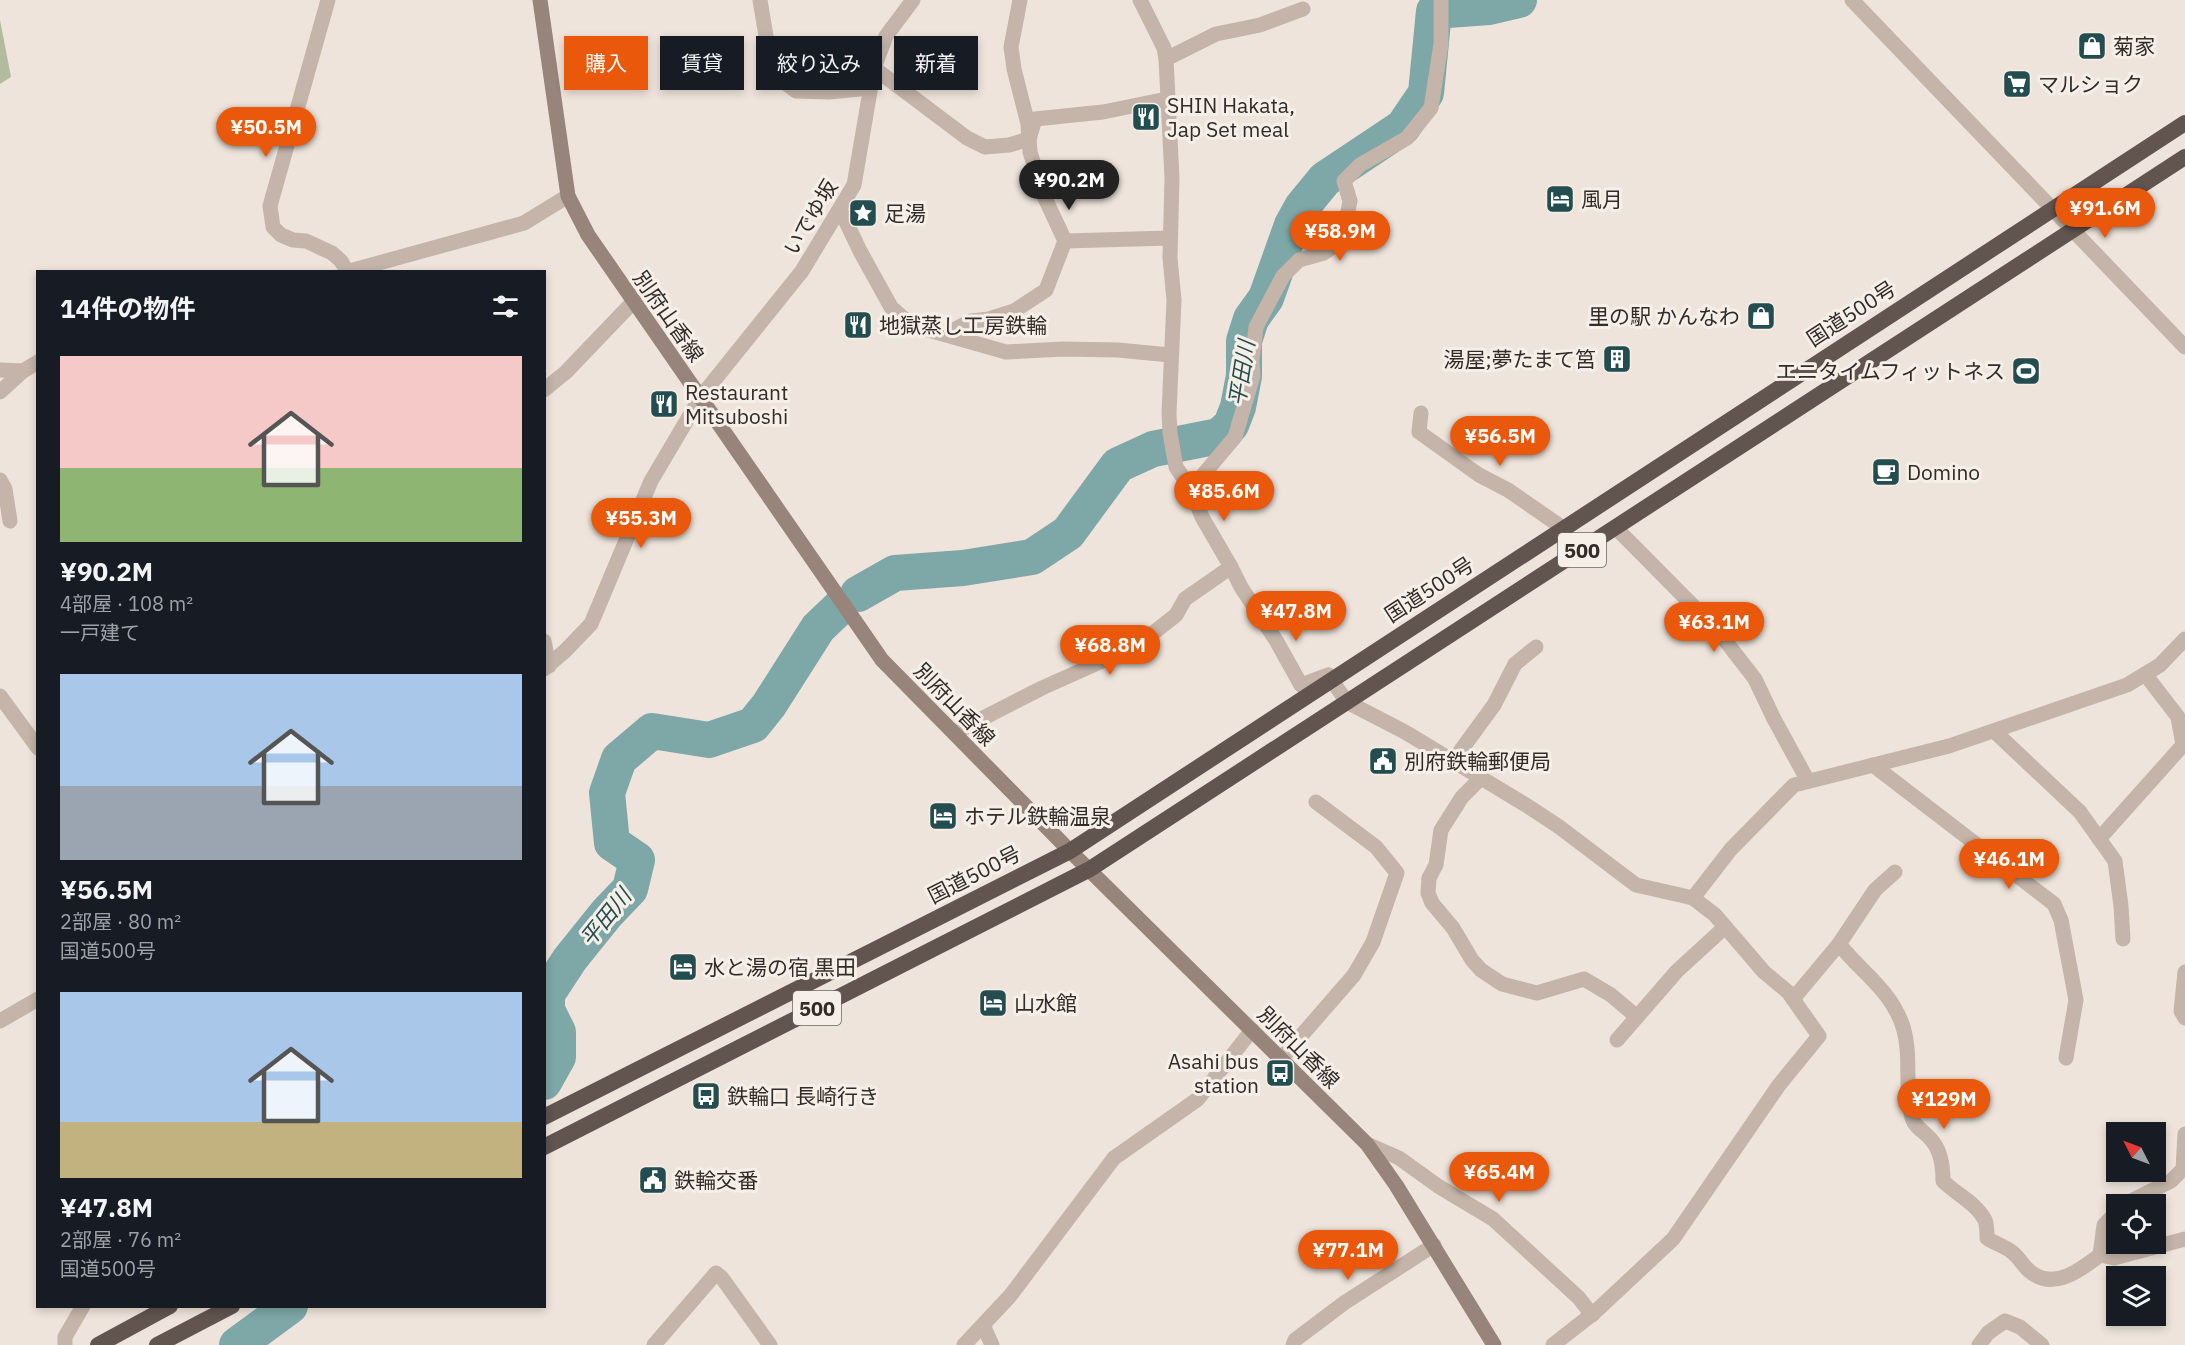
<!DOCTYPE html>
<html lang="ja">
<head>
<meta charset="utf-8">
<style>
  :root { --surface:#171b24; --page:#242831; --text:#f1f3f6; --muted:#9ea1a6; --accent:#ea580c }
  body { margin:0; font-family:"IBM Plex Sans","Noto Sans JP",sans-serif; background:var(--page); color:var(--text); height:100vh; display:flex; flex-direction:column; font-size:22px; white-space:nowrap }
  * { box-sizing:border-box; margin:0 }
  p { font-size:20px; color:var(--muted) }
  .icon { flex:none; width:33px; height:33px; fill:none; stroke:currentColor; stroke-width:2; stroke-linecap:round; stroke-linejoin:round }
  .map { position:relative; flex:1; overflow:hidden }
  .side { position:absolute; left:36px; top:270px; width:510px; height:1038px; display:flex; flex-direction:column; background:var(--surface); border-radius:0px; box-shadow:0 3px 9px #0003 }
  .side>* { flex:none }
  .guide { position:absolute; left:564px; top:36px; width:570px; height:54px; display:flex; gap:12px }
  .needle { width:39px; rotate:312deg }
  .tools { position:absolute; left:2106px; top:1122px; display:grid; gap:12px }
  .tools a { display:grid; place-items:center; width:60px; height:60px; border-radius:0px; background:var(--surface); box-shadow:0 3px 9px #0003; font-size:30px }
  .price { position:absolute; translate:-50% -51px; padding:0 14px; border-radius:21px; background:var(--accent); color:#fff; font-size:20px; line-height:39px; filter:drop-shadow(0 2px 3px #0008) }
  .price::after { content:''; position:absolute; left:50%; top:36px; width:18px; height:14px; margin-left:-9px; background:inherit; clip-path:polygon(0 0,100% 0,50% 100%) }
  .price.selected { background:#222; color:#fff }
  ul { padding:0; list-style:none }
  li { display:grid; align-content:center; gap:12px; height:318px; padding:0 24px }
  li span { display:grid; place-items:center; height:186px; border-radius:0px; color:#555 }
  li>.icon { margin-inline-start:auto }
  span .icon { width:108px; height:108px; fill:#fffc; stroke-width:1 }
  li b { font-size:26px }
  h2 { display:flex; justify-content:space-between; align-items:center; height:72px; padding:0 24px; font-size:26px }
  .pill { padding:0 21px; border-radius:0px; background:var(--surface); box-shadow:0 3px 9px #0003; font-size:21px; line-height:54px }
  .pill.selected { background:var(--accent); color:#fff }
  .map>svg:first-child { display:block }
  .green { fill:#b2bb9d }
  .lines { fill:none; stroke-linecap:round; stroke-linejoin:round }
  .river { stroke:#7ea7a7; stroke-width:36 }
  .minor { stroke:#c4b4a9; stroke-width:15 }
  .tertiary { stroke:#c4b4a9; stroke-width:15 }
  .secondary { stroke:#97847b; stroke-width:15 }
  .trunk { stroke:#62544e; stroke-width:16 }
  .labels { text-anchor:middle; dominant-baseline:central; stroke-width:6; stroke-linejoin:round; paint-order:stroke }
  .shield { fill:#f6efe7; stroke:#6d6661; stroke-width:1.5 }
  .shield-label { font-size:20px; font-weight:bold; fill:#322b28 }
  .poi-label { font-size:21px; fill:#322b28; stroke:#f6efe7; text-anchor:start }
  .street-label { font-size:21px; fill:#322b28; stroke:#f6efe7 }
  .water-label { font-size:22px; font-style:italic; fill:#234d4e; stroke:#f6efe7 }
</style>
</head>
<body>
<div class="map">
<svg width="2185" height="1345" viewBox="0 0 2185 1345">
  <rect width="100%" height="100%" fill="#eee4db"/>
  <path class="green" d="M0 20 11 77 0 84Z"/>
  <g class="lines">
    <g class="river">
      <path d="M858 594 895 573 963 568 1032 557 1068 533 1118 465 1153 449 1219 436 1231 425 1238 407 1244 376V341L1251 319 1266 298 1292 225 1302 207 1325 179 1403 127 1426 93 1434 11 1489 7 1519 0"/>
      <path d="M544 1082 558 1057V1032L547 1010V994L570 959 607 913 630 889 637 860 612 843 607 793 619 759 652 731 709 740 753 725 769 705 818 628 840 607"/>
      <path d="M237 1345 290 1306"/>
    </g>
    <g class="minor">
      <path d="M328 0 270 206 273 227 281 235 293 240 306 241 332 253 341 261 347 271"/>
      <path d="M760 0 767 42 775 75 796 91 829 92 870 88"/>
      <path d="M1140 0 1164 48 1166 59 1172 178 1170 258 1174 300 1169 413 1170 433 1176 467 1191 489 1202 517 1231 567 1241 587 1277 642 1301 685 1328 675 1347 702 1405 732 1526 805 1558 826 1636 885 1693 898 1715 915 1764 972 1788 992 1819 1036 1779 1085 1673 1239 1595 1312 1553 1345"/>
      <path d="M1166 59 1216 34 1260 25 1303 9"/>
      <path d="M874 68 967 138 985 147 1009 145 1029 139 1035 119 1103 112 1167 99"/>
      <path d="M840 209 860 251 891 307 911 325 1006 352 1063 349 1118 350 1170 355"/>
      <path d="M1065 241 1170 238"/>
      <path d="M946 334 971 321 989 319 1014 311 1046 290 1065 241 1044 196 1030 152 1028 124 1014 69 1011 47 1020 0"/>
      <path d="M0 370 23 371"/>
      <path d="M544 390 566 372 634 301"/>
      <path d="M1421 413 1419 432 1479 475 1508 490 1563 528"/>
      <path d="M0 480 5 489 10 521"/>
      <path d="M1191 489 1235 437 1253 376 1252 361 1256 327 1283 276 1299 260 1324 253 1338 243 1345 228 1350 201 1344 181 1360 165 1407 138 1431 108 1441 44V0"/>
      <path d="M1616 528 1717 630 1755 679 1774 719 1808 781"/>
      <path d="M544 641 549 666"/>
      <path d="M544 669 565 651 591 624 651 481 700 398 802 271 854 185 874 68 886 36 913 0"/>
      <path d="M1994 731 2080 812 2115 861 2121 906 2123 939"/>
      <path d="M954 733 1042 688 1138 645 1176 615 1185 599 1231 567"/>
      <path d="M1453 761 1494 705 1515 664 1536 647"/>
      <path d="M1873 765 2054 904 2061 920 2076 1000 2066 1058"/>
      <path d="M1481 778 1462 797 1441 830 1436 865 1429 878 1428 893 1432 903 1453 928 1472 960 1481 970 1502 984 1537 993 1584 979 1611 995 1637 1017"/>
      <path d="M2099 839 2183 745 2178 717 2145 674"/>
      <path d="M1693 898 1731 849 1794 785 1949 746 2127 685 2160 665 2185 639"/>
      <path d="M1839 944C1861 972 1892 991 1903 1027 1912 1056 1904 1088 1912 1118 1915 1128 1927 1133 1933 1142 1941 1152 1943 1169 1943 1181 1956 1194 1976 1203 1985 1220 1987 1225 1987 1233 1987 1238 1995 1244 2005 1246 2012 1252 2020 1258 2024 1268 2032 1273 2055 1290 2082 1269 2100 1255L2104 1225 2116 1213"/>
      <path d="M2185 972 2181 1011 2185 1018"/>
      <path d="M1793 999 1839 944 1875 890 1895 872"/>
      <path d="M0 1021 38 999"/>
      <path d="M1617 1040 1677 971 1725 927"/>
      <path d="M1281 1059 1354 975 1373 942 1397 873 1376 847 1316 802"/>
      <path d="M1367 1144 1399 1158 1438 1186 1493 1219 1579 1298 1592 1315"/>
      <path d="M2125 1204 2171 1181 2183 1169 2185 1134"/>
      <path d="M2100 1255 2114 1258 2185 1239"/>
      <path d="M983 1325 992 1345"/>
      <path d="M654 1345 716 1273 722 1278 770 1345"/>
      <path d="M964 1345 1010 1296 1114 1158 1198 1099 1252 1030"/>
      <path d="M1293 1345 1295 1340 1344 1303 1434 1245"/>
      <path d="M1979 1345 1988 1333 2005 1321 2020 1327 2042 1345"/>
    </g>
    <g class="tertiary">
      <path d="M1852 0 2185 347"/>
      <path d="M346 272 524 223 568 196"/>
      <path d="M0 392 23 371 38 362"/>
      <path d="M0 696 38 748"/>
      <path d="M65 1345V1337L83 1306"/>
    </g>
    <path class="secondary" d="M540 0 568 196 588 235 882 660 1070 851 1367 1144 1396 1185 1494 1345"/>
    <g class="trunk">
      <path d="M544 1117 1070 851 2185 123"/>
      <path d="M544 1147 1090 869 2185 157"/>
      <path d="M98 1345 170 1306"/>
      <path d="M157 1345 232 1306"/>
    </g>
  </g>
  <defs>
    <g id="shop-square" transform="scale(1.5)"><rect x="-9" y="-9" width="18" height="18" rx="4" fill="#234d4e" stroke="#f6efe7"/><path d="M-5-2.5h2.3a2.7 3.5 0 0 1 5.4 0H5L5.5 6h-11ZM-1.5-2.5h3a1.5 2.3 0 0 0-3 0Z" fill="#fff"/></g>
    <g id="supermarket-square" transform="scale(1.5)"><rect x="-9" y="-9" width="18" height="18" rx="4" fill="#234d4e" stroke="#f6efe7"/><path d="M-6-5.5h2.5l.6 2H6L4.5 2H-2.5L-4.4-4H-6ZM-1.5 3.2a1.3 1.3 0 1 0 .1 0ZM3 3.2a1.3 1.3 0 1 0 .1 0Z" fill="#fff"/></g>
    <g id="restaurant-square" transform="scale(1.5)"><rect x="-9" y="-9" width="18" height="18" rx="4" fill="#234d4e" stroke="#f6efe7"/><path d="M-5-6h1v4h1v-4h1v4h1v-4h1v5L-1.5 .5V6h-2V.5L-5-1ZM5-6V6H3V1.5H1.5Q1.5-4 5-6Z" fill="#fff"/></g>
    <g id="hotel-square" transform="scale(1.5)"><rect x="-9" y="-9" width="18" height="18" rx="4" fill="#234d4e" stroke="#f6efe7"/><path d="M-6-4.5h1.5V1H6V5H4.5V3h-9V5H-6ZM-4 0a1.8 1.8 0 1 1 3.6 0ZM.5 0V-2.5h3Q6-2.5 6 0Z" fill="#fff"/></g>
    <g id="sight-square" transform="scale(1.5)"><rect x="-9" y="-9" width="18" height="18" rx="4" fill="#234d4e" stroke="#f6efe7"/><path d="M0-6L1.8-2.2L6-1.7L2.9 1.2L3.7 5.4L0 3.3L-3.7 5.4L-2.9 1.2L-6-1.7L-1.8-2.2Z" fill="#fff"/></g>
    <g id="building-square" transform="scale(1.5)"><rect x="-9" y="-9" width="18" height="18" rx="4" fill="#234d4e" stroke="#f6efe7"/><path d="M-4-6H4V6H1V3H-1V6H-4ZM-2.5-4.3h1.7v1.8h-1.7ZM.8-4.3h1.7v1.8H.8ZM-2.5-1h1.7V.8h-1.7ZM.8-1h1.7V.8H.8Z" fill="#fff"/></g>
    <g id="stadium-square" transform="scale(1.5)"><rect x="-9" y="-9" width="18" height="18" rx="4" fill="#234d4e" stroke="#f6efe7"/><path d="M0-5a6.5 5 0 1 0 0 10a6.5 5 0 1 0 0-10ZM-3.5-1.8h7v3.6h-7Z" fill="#fff"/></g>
    <g id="cafe-square" transform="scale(1.5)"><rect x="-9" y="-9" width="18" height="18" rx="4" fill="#234d4e" stroke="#f6efe7"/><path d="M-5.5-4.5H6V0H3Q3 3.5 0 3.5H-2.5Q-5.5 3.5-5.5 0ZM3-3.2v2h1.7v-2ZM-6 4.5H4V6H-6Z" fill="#fff"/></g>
    <g id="civic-square" transform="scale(1.5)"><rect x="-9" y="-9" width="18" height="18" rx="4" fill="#234d4e" stroke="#f6efe7"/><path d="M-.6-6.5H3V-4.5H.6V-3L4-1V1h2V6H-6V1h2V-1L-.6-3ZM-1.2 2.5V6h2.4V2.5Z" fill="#fff"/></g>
    <g id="bus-square" transform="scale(1.5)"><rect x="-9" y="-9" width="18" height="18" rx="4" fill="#234d4e" stroke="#f6efe7"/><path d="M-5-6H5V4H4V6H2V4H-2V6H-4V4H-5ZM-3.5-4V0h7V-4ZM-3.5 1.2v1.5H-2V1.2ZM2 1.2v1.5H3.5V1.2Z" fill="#fff"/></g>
  </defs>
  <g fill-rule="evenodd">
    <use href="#shop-square" x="2092" y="46"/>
    <use href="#supermarket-square" x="2017" y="84"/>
    <use href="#restaurant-square" x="1146" y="117"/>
    <use href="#hotel-square" x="1560" y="199"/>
    <use href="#sight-square" x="863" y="213"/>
    <use href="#shop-square" x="1761" y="316"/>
    <use href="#restaurant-square" x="858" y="325"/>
    <use href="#building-square" x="1617" y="359"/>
    <use href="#stadium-square" x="2026" y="371"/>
    <use href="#restaurant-square" x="664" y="404"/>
    <use href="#cafe-square" x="1886" y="472"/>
    <use href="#civic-square" x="1383" y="761"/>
    <use href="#hotel-square" x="943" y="816"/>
    <use href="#hotel-square" x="683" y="967"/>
    <use href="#hotel-square" x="993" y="1003"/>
    <use href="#bus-square" x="1280" y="1073"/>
    <use href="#bus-square" x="706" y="1096"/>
    <use href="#civic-square" x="653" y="1180"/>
  </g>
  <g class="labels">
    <g class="shield">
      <rect x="1558" y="533" width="48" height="34" rx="4.5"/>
      <rect x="793" y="991" width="48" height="34" rx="4.5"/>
    </g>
    <g class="shield-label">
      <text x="1582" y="550">500</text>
      <text x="817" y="1008">500</text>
    </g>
    <g class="poi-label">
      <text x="2113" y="46">菊家</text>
      <text x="2038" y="84">マルショク</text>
      <text x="1167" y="105">SHIN Hakata,<tspan x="1167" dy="24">Jap Set meal</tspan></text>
      <text x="1581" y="199">風月</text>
      <text x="884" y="213">足湯</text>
      <text x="1740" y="316" text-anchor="end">里の駅 かんなわ</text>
      <text x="879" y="325">地獄蒸し工房鉄輪</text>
      <text x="1596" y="359" text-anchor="end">湯屋;夢たまて筥</text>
      <text x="2005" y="371" text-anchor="end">エニタイムフィットネス</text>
      <text x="685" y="392">Restaurant<tspan x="685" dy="24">Mitsuboshi</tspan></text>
      <text x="1907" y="472">Domino</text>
      <text x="1404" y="761">別府鉄輪郵便局</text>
      <text x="964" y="816">ホテル鉄輪温泉</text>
      <text x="704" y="967">水と湯の宿 黒田</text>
      <text x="1014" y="1003">山水館</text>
      <text x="1259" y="1061" text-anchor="end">Asahi bus<tspan x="1259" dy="24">station</tspan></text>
      <text x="727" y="1096">鉄輪口 長崎行き</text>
      <text x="674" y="1180">鉄輪交番</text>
    </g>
    <g class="street-label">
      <text transform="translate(810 217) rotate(-59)">いでゆ坂</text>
      <text transform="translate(1851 313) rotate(-33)">国道500号</text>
      <text transform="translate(669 316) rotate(55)">別府山香線</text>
      <text transform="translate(1429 589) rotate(-33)">国道500号</text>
      <text transform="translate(955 704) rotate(46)">別府山香線</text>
      <text transform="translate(974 874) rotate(-27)">国道500号</text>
      <text transform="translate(1299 1047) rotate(45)">別府山香線</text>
    </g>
    <g class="water-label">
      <text transform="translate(1241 373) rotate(-81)">平田川</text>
      <text transform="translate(605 917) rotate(-51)">平田川</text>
    </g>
  </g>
</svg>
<div class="tools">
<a><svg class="needle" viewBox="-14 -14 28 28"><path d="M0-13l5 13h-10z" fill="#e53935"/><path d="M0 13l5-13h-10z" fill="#9ea1a6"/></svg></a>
<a><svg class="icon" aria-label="locate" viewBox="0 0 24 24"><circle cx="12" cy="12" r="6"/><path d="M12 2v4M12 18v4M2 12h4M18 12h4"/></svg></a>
<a><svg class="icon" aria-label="layers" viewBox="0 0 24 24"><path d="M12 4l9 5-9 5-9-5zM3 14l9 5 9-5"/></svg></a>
</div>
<b class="price" style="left:266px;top:158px">¥50.5M</b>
<b class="price selected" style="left:1069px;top:211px">¥90.2M</b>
<b class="price" style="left:2105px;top:239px">¥91.6M</b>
<b class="price" style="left:1340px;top:262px">¥58.9M</b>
<b class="price" style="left:1500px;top:467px">¥56.5M</b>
<b class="price" style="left:1224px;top:522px">¥85.6M</b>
<b class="price" style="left:641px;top:549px">¥55.3M</b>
<b class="price" style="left:1296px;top:642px">¥47.8M</b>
<b class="price" style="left:1714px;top:653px">¥63.1M</b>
<b class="price" style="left:1110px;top:676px">¥68.8M</b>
<b class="price" style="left:2009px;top:890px">¥46.1M</b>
<b class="price" style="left:1944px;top:1130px">¥129M</b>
<b class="price" style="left:1499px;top:1203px">¥65.4M</b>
<b class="price" style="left:1348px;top:1281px">¥77.1M</b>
<div class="guide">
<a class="pill selected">購入</a>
<a class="pill">賃貸</a>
<a class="pill">絞り込み</a>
<a class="pill">新着</a>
</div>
<section class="side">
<h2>14件の物件<svg class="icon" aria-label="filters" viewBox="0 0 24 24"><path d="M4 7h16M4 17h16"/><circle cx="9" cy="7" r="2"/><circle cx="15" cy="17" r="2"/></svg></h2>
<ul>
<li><span style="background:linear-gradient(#f6c9c9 60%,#8fb573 0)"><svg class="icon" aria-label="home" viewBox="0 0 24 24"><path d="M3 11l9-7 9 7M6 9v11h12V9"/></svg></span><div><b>¥90.2M</b><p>4部屋 · 108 m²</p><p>一戸建て</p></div></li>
<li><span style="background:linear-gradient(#a9c7e8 60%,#9aa5b1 0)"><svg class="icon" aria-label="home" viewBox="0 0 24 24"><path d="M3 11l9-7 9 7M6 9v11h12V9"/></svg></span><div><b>¥56.5M</b><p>2部屋 · 80 m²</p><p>国道500号</p></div></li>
<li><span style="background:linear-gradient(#a9c7e8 70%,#c2b280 0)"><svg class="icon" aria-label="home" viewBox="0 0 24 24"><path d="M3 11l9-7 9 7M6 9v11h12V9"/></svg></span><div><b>¥47.8M</b><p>2部屋 · 76 m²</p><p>国道500号</p></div></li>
</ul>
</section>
</div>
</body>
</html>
